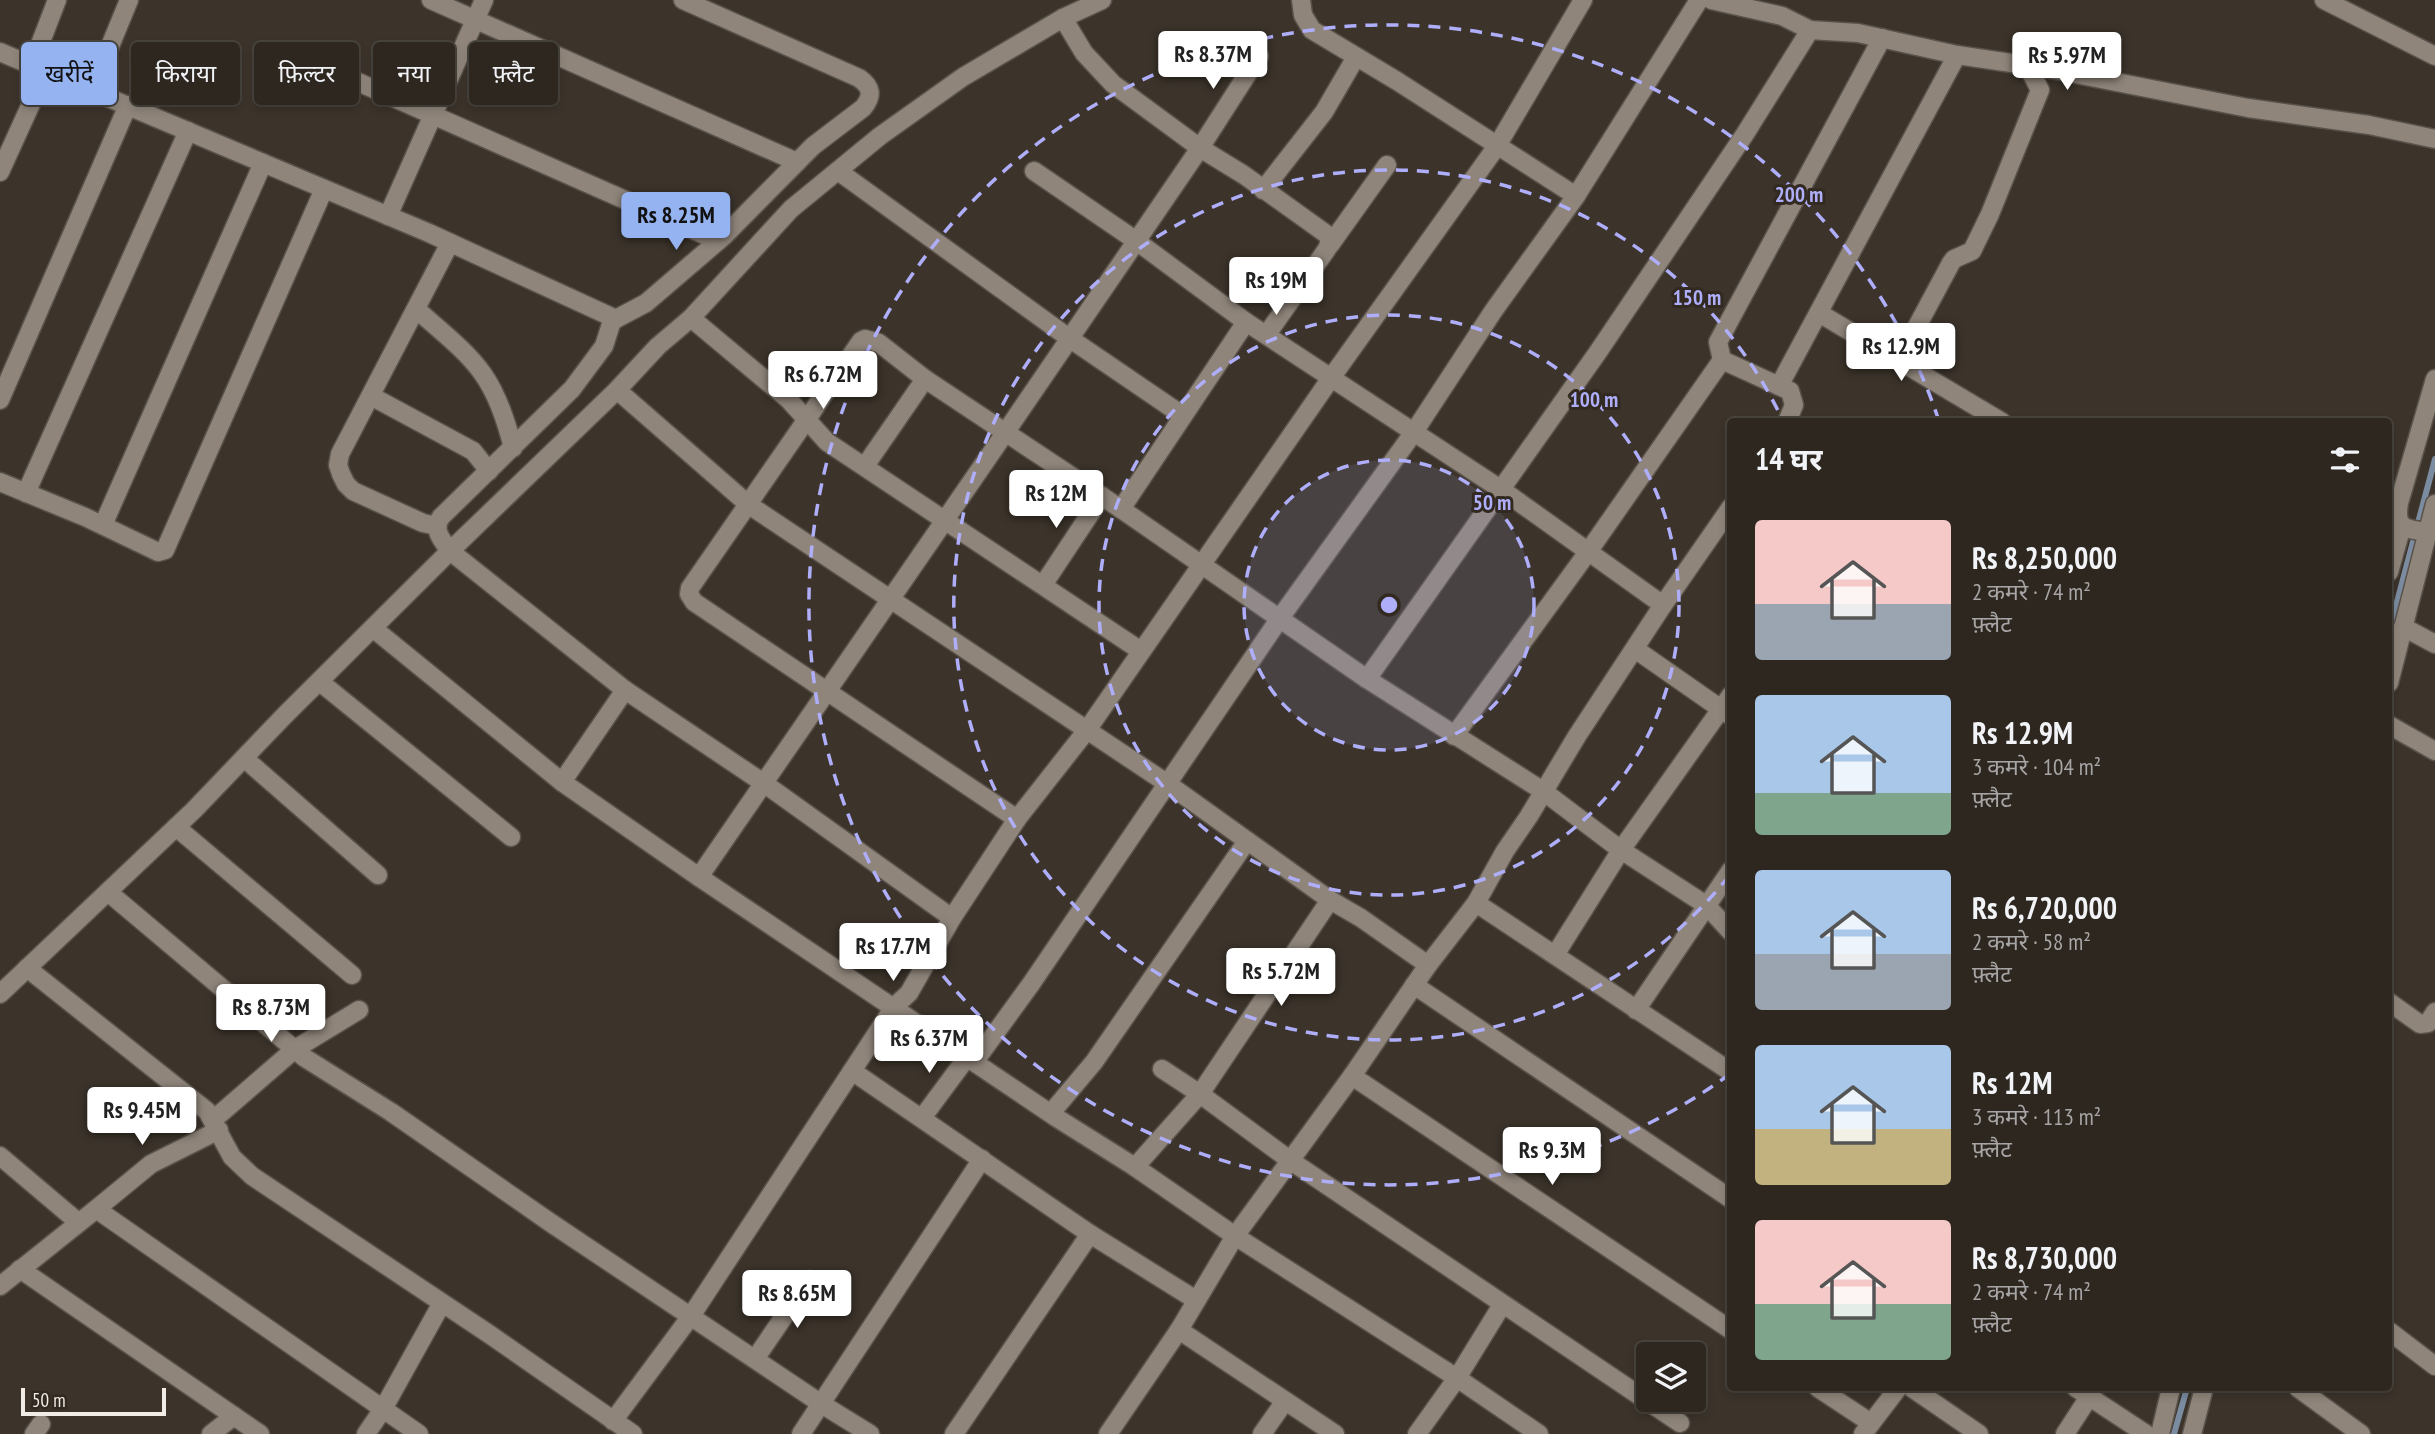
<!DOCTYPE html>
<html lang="hi">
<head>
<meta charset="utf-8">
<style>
  :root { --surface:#2d2720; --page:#352f29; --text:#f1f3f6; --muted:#a7a5a5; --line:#48443e; --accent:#95b2f1 }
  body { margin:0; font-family:"PT Sans Narrow","Noto Sans Devanagari",sans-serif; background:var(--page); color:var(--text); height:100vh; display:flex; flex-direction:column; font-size:26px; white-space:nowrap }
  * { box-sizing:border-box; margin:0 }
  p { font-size:23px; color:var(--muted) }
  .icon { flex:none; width:38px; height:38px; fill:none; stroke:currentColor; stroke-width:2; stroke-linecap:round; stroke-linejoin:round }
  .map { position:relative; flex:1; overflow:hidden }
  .side { position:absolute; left:1727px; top:418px; width:665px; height:973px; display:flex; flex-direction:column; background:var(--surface); border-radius:7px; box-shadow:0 4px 10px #0003,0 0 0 2px var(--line) }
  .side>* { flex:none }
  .guide { position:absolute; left:21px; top:42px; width:665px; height:63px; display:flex; gap:14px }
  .fabs { position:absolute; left:1636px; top:1342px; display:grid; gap:14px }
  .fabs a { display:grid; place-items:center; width:70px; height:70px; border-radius:7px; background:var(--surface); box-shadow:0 4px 10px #0003,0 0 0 2px var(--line); font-size:35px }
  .scale { position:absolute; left:21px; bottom:18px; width:145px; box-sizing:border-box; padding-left:7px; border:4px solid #f2ece7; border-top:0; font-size:19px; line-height:24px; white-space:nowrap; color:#f2ece7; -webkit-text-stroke:5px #322a21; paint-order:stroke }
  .price { position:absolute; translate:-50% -60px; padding:0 16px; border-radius:7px; background:#fff; color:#222; font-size:23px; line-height:46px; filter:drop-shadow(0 2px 4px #0008) }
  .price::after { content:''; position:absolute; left:50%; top:42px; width:21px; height:16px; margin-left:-10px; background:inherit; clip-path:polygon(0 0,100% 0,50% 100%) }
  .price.on { background:var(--accent); color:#111 }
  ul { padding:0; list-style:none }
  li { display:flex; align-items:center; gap:21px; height:175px; padding:0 28px }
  li span { display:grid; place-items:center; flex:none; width:196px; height:140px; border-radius:7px; color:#555 }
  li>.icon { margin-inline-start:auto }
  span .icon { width:84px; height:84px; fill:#fffc; stroke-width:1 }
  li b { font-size:30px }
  h2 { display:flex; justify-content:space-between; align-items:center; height:84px; padding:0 28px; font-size:30px }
  .chip { padding:0 24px; border-radius:7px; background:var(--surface); box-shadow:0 4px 10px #0003,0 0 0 2px var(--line); font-size:24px; line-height:63px }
  .chip.on { background:var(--accent); color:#111 }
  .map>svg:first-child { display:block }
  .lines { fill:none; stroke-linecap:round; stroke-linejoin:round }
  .stream { stroke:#7b8ca0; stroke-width:6 }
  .minor-casing { stroke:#59524a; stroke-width:21 }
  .minor { stroke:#8f857b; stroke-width:18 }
  .ring { fill:none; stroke:#afaefa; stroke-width:3.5; stroke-dasharray:12 9 }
  .centre { fill:#afaefa; stroke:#322a21; stroke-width:3.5 }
  .ring-label { font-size:21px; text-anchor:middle; font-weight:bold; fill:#afaefa; stroke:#322a21; stroke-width:6; stroke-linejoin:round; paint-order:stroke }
</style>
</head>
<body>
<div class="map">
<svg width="2435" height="1434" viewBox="0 0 2435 1434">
  <rect width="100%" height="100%" fill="#3c342b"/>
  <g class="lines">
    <g class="stream">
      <path d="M2389 632 2435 459"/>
      <path d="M2174 1434 2187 1388"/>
    </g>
    <g class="minor-casing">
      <g id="minor">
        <path d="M431 0 797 162"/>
        <path d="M683 0 859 78C872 87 873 96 863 108L813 146 724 236 646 303 612 321 604 346 572 389 441 517C432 530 442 540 450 551L625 690 765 784 952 918"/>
        <path d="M1301 0 1303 15 1312 30 1397 81 1576 196"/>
        <path d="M1711 0 1782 16 1810 30 1858 33 1957 55 2045 68 2248 108 2369 125 2435 139"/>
        <path d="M2324 0 2435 56"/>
        <path d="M1063 18 1084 53 1113 84 1200 148 1244 175 1329 236 1330 240 1327 249 1267 334"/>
        <path d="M0 52 429 233 616 319"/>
        <path d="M290 52 718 241"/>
        <path d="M32 65 57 0"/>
        <path d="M92 90 129 0"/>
        <path d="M838 171 1069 338 1182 415"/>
        <path d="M1034 171 1135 240 1246 322 1502 490 1663 605"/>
        <path d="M0 172 46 71"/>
        <path d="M1263 190 1324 112 1356 57"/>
        <path d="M388 216 484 0"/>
        <path d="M1330 245 1387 165"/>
        <path d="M416 309C473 359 494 371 513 448"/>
        <path d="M1819 313 2002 422"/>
        <path d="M691 318 788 399 827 442 1141 651"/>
        <path d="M1722 360 1718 342 1882 38"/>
        <path d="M1899 360 1951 263 1954 259 1972 251 1990 214 2040 90 2027 65"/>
        <path d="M1779 386 1957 55"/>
        <path d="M617 390 749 505 1168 784 1330 900 1361 918 1428 965"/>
        <path d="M371 396 473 451 489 471"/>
        <path d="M0 400 128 105"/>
        <path d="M865 466 925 379"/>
        <path d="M0 482 85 517 154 550 158 552 165 550 324 189"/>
        <path d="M26 493 188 131"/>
        <path d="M1121 509 1246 322"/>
        <path d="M103 525 263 163"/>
        <path d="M437 526 423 523 353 491 346 484 341 474 338 465 340 454 450 243"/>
        <path d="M2428 532C2405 529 2395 529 2399 503L2435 379"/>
        <path d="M2389 572 2402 526"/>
        <path d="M1043 585 1102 496"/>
        <path d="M2403 627 2435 644"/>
        <path d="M374 629 562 782 699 877 1057 1118 1135 1167 1235 1236 1457 1378 1539 1434"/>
        <path d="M1635 649 1731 716"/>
        <path d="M1367 679 1598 352 1745 134 1810 30"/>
        <path d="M320 682 511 837"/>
        <path d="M2389 683 2435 504"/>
        <path d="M2389 725 2435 751"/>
        <path d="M1454 736 1588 552 1722 360 1790 391 1794 405 1787 422"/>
        <path d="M244 758 378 875"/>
        <path d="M562 782 625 690"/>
        <path d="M1017 819 694 602 689 594 690 588 861 341 865 339 879 343 925 379 1121 509 1367 679 1543 791 1621 850 1706 905 1731 932"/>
        <path d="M176 827 352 975"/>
        <path d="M699 877 1005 433 1200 148 1259 56"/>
        <path d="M108 892 305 1058 391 1112 551 1223 823 1405 870 1434"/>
        <path d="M1476 903 1731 1072"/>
        <path d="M1555 955 1621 850 1731 695"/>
        <path d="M27 968 207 1111 232 1157 252 1176 489 1334 633 1434"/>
        <path d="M1414 985 1731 1199"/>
        <path d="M0 994 194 810 285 715 450 551 617 390 658 346 691 318 791 209 880 136 963 77 1063 18 1102 0"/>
        <path d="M2389 1002 2420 1024 2428 1023 2435 1012"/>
        <path d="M1636 1010 1731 870"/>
        <path d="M975 1061 1031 984 1280 618 1414 432 1494 310 1576 196 1699 0"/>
        <path d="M1162 1069 1200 1094 1291 1161 1680 1423"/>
        <path d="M852 1071 1090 1234 1196 1300"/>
        <path d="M1352 1076 1731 1330"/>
        <path d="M1051 1113 1094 1062 1247 841"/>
        <path d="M922 1118 968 1056"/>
        <path d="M213 1120 295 1049 359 1010"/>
        <path d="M0 1156 78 1222"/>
        <path d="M1135 1167 1200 1094 1330 900"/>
        <path d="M95 1210 151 1164 219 1130"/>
        <path d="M20 1269 260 1434"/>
        <path d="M0 1286 95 1210 99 1211 419 1434"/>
        <path d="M1179 1330 1335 1434"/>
        <path d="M2389 1331 2435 1366"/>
        <path d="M755 1359 809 1280"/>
        <path d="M1818 1388 1871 1423"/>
        <path d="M1912 1388 1979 1434"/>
        <path d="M2076 1388 2146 1434"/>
        <path d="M2298 1388 2361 1434"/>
        <path d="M613 1421 691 1316 894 1007 909 993 952 918 1017 819 1087 730 1331 378 1497 146 1583 0"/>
        <path d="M34 1434 41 1424"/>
        <path d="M211 1434 234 1416"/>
        <path d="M366 1434 383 1409 442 1303"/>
        <path d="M801 1434 982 1159"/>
        <path d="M954 1434 1090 1234"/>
        <path d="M1108 1434 1179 1330 1235 1236 1352 1076 1428 965 1476 903 1505 851 1529 816 1577 736 1663 605 1731 507"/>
        <path d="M1262 1434 1285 1401"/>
        <path d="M1417 1434 1457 1378 1502 1305"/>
        <path d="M1863 1434 1898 1388"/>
        <path d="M2065 1434 2089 1397"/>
        <path d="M2160 1434 2171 1388"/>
        <path d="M2192 1434 2204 1388"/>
      </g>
    </g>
    <use href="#minor" class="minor"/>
  </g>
  <circle cx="1389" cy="605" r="145" fill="#afaefa" fill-opacity=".12"/>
  <g class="ring">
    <circle cx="1389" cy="605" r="145"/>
    <circle cx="1389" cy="605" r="290"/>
    <path d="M1729 876A435 435 0 1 1 1783 421"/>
    <path d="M1730 1074A580 580 0 1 1 1939 421"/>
  </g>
  <circle cx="1389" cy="605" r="10" class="centre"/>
  <g class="ring-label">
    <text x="1799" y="202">200 m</text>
    <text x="1697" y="305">150 m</text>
    <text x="1594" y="407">100 m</text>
    <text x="1492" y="510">50 m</text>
  </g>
</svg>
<div class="fabs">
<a><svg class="icon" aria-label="layers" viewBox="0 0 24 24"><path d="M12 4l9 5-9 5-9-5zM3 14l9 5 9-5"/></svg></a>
</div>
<div class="scale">50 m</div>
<b class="price" style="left:1213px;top:91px">Rs 8.37M</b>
<b class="price" style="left:2067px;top:92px">Rs 5.97M</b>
<b class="price on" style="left:676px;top:252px">Rs 8.25M</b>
<b class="price" style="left:1276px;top:317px">Rs 19M</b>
<b class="price" style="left:1901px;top:383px">Rs 12.9M</b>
<b class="price" style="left:823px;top:411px">Rs 6.72M</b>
<b class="price" style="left:1056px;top:530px">Rs 12M</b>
<b class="price" style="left:893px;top:983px">Rs 17.7M</b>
<b class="price" style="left:1281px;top:1008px">Rs 5.72M</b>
<b class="price" style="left:271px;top:1044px">Rs 8.73M</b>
<b class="price" style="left:929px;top:1075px">Rs 6.37M</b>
<b class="price" style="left:142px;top:1147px">Rs 9.45M</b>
<b class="price" style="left:1552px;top:1187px">Rs 9.3M</b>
<b class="price" style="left:797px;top:1330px">Rs 8.65M</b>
<div class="guide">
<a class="chip on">खरीदें</a>
<a class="chip">किराया</a>
<a class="chip">फ़िल्टर</a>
<a class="chip">नया</a>
<a class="chip">फ़्लैट</a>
</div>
<section class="side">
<h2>14 घर<svg class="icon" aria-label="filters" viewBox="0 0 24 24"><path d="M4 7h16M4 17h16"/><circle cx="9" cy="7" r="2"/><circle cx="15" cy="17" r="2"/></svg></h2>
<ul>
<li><span style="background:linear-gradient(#f6c9c9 60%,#9aa5b1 0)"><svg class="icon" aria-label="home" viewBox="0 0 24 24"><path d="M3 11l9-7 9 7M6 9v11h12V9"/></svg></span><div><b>Rs 8,250,000</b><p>2 कमरे · 74 m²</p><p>फ़्लैट</p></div></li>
<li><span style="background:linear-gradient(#a9c7e8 70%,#7fa58c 0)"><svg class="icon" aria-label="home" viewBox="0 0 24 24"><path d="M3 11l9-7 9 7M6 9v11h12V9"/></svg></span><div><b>Rs 12.9M</b><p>3 कमरे · 104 m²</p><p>फ़्लैट</p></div></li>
<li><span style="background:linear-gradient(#a9c7e8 60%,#9aa5b1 0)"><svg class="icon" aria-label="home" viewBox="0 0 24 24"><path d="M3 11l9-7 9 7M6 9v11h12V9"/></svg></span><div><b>Rs 6,720,000</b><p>2 कमरे · 58 m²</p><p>फ़्लैट</p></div></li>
<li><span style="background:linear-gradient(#a9c7e8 60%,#c2b280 0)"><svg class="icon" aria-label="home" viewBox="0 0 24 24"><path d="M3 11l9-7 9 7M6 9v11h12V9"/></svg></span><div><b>Rs 12M</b><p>3 कमरे · 113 m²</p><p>फ़्लैट</p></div></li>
<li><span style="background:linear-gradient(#f6c9c9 60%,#7fa58c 0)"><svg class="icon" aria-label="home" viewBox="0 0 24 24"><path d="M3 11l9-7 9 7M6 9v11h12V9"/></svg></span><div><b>Rs 8,730,000</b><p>2 कमरे · 74 m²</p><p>फ़्लैट</p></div></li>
</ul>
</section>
</div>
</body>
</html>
